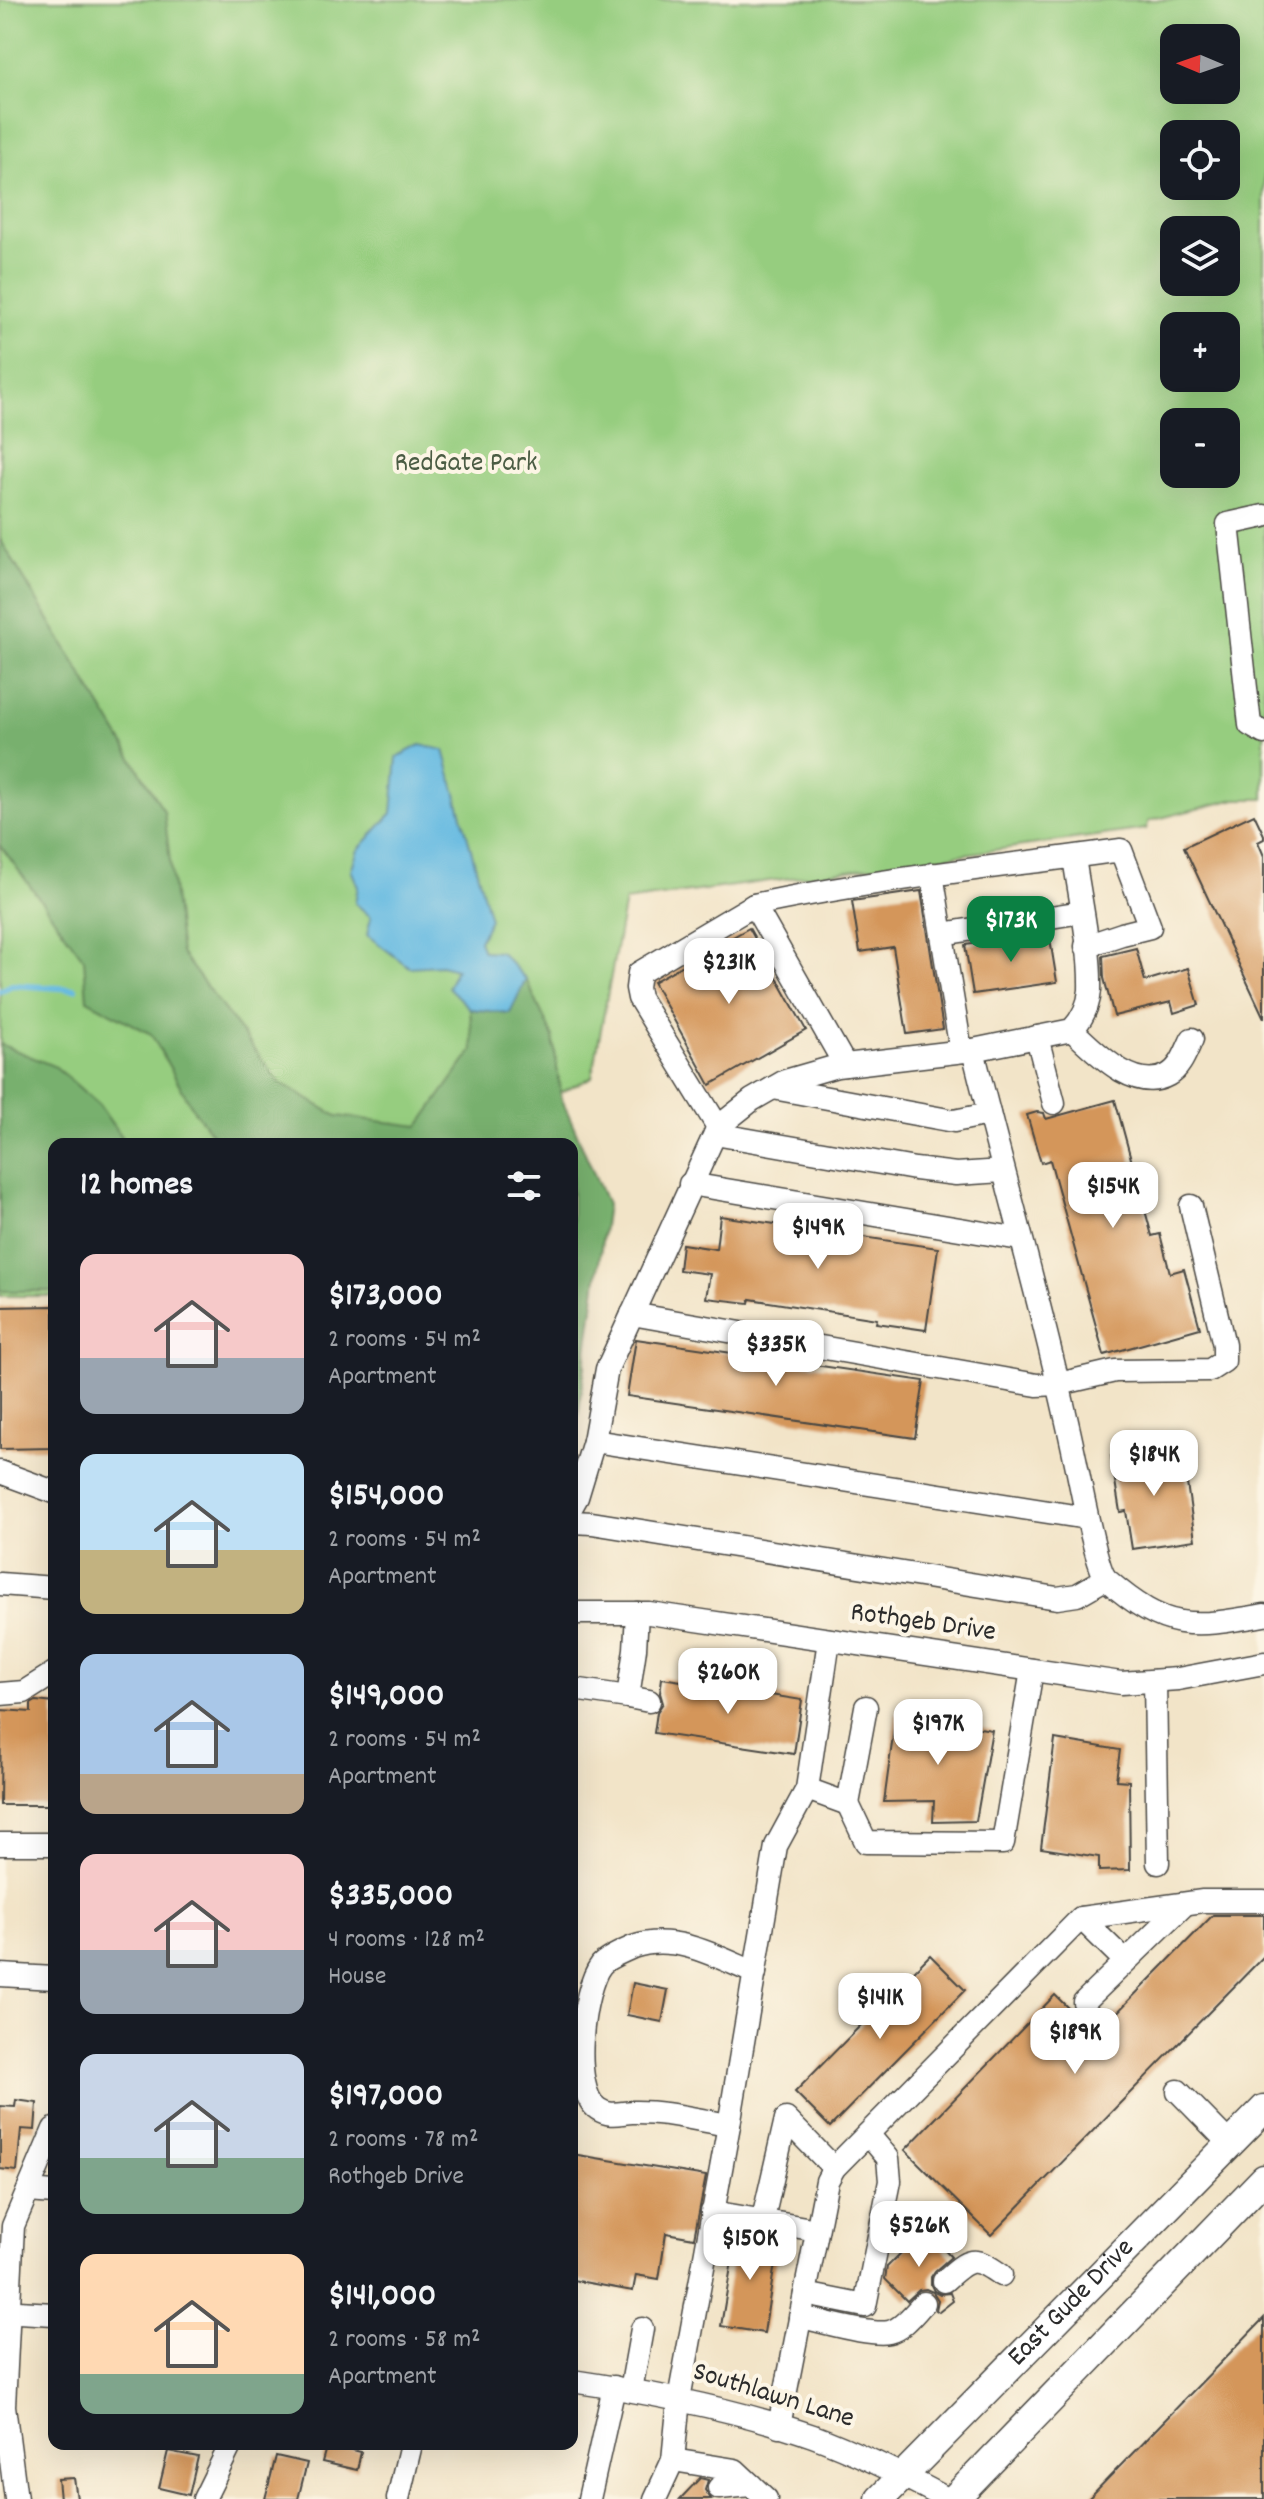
<!DOCTYPE html>
<html lang="en">
<head>
<meta charset="utf-8">
<style>
  :root { --surface:#171b24; --page:#242831; --text:#f1f3f6; --muted:#9ea1a6; --accent:#0b8043 }
  body { margin:0; font-family:Dekko,sans-serif; background:var(--page); color:var(--text); height:100vh; display:flex; flex-direction:column; font-size:30px; white-space:nowrap }
  * { box-sizing:border-box; margin:0 }
  p { font-size:26px; color:var(--muted) }
  .icon { flex:none; width:44px; height:44px; fill:none; stroke:currentColor; stroke-width:2; stroke-linecap:round; stroke-linejoin:round }
  .map { position:relative; flex:1; overflow:hidden }
  .panel { position:absolute; left:48px; top:1138px; width:530px; height:1312px; display:flex; flex-direction:column; background:var(--surface); border-radius:16px; box-shadow:0 8px 32px #0002 }
  .panel>* { flex:none }
  .needle { width:52px; rotate:272deg }
  .tools { position:absolute; left:1160px; top:24px; display:grid; gap:16px }
  .tools a { display:grid; place-items:center; width:80px; height:80px; border-radius:16px; background:var(--surface); box-shadow:0 8px 32px #0002; font-size:40px }
  .price { position:absolute; translate:-50% -68px; padding:0 18px; border-radius:16px; background:#fff; color:#222; font-size:26px; line-height:52px; filter:drop-shadow(0 2px 4px #0008) }
  .price::after { content:''; position:absolute; left:50%; top:48px; width:24px; height:18px; margin-left:-12px; background:inherit; clip-path:polygon(0 0,100% 0,50% 100%) }
  .price.active { background:var(--accent); color:#fff }
  ul { padding:0; list-style:none }
  li { display:flex; align-items:center; gap:24px; height:200px; padding:0 32px }
  li span { display:grid; place-items:center; flex:none; width:224px; height:160px; border-radius:16px; color:#555 }
  li>.icon { margin-inline-start:auto }
  span .icon { width:96px; height:96px; fill:#fffc; stroke-width:1 }
  li b { font-size:34px }
  h2 { display:flex; justify-content:space-between; align-items:center; height:96px; padding:0 32px; font-size:34px }
  .map>svg:first-child { display:block }
  .green { fill:#96cd7f; stroke:#607c55; stroke-width:2; fill-rule:evenodd }
  .forest { fill:#78b06e; stroke:#526e4c; stroke-width:2 }
  .water { fill:#65bae1; stroke:#487286; stroke-width:2 }
  .lines { fill:none; stroke-linecap:round; stroke-linejoin:round }
  .stream { stroke:#65bae1; stroke-width:6 }
  .building { fill:#d4965a }
  .minor-casing { stroke:#494743; stroke-width:25 }
  .major-casing { stroke:#494743; stroke-width:31 }
  .minor { stroke:#fff; stroke-width:22 }
  .major { stroke:#fff; stroke-width:28 }
  .labels { text-anchor:middle; dominant-baseline:central; stroke-width:8; stroke-linejoin:round; paint-order:stroke }
  .park-label { font-size:28px; fill:#4b5c44; stroke:#fcf5e5 }
  .street-label { font-size:28px; fill:#2b2b2b; stroke:#fcf5e5 }
</style>
</head>
<body>
<div class="map">
<svg width="1264" height="2499" viewBox="0 0 1264 2499">
  <rect width="100%" height="100%" fill="#fcf5e5"/>
  <filter id="ink" filterUnits="userSpaceOnUse"><feTurbulence type="fractalNoise" baseFrequency=".0125" numOctaves="2"/><feDisplacementMap in="SourceGraphic" scale="16" xChannelSelector="R" yChannelSelector="G"/><feConvolveMatrix kernelMatrix="1 2 1 2 8 2 1 2 1" color-interpolation-filters="sRGB"/></filter>
  <filter id="wash" filterUnits="userSpaceOnUse"><feTurbulence type="fractalNoise" baseFrequency=".006" numOctaves="4" result="noise"/><feDisplacementMap in="SourceGraphic" scale="32" xChannelSelector="R" yChannelSelector="G"/><feGaussianBlur stdDeviation="1.8" result="paint"/><feColorMatrix in="noise" values="0 0 0 0 0 0 0 0 0 0 0 0 0 0 0 0 0 1.4 0 .05"/><feComposite in="paint" operator="in"/></filter>
  <g filter="url(#wash)">
    <rect width="100%" height="100%" fill="#f2e4c8"/>
    <path class="green" d="M0 0H1264V799H1236L1149 821 1146 829 625 901 592 1077 457 1144H54V1296H0ZM1174 38H1226V90H1174ZM1174 134H1226V186H1174ZM1174 230H1226V282H1174ZM1174 326H1226V378H1174ZM1174 422H1226V474H1174Z"/>
    <g class="forest">
      <path d="M0 539 164 811 181 953 280 1083 337 1116 419 1126 473 1050 470 1009 510 1013 526 979 553 1037 561 1097 607 1204 572 1462V1144H220L193 1109 151 1034 87 1000 84 959 0 845Z"/>
      <path d="M0 1044 56 1067 99 1105 126 1144H54V1291H0Z"/>
    </g>
    <path class="water" d="M420 745 444 750 490 919 479 941 483 951 500 952 526 979 510 1013 470 1009 448 987 456 969 441 965 409 967 367 935 371 917 355 903 358 886 351 870 358 850 392 813 397 757Z"/>
    <g class="lines">
      <path class="stream" d="M0 991 12 985 75 989"/>
    </g>
    <g id="blocks">
      <g class="building">
        <path d="M1254 814 1264 835V839L1258 842 1264 856V1018L1184 847Z"/>
        <path d="M921 891 943 1029 907 1034 893 947 860 952 852 901Z"/>
        <path d="M749 928 806 1030 710 1085 653 982Z"/>
        <path d="M1049 933 1057 982 973 994 965 945Z"/>
        <path d="M1136 948 1145 981 1188 968 1199 1005 1174 1013 1171 1002 1114 1016 1104 978 1103 956Z"/>
        <path d="M1115 1100 1152 1236 1160 1234 1170 1273 1184 1269 1200 1328 1104 1355 1050 1160 1041 1163 1027 1115 1037 1112 1044 1113 1046 1119Z"/>
        <path d="M720 1216 938 1248 926 1330 876 1323 877 1319 750 1299 749 1303 706 1298 710 1274 679 1270 682 1244 716 1249Z"/>
        <path d="M54 1306V1448L0 1449V1307Z"/>
        <path d="M636 1339 924 1381 915 1438 627 1396Z"/>
        <path d="M1156 1450 1158 1459 1183 1455 1195 1540 1132 1549 1126 1511 1120 1512 1111 1456Z"/>
        <path d="M662 1678 802 1700 794 1754 654 1733 657 1712 663 1703 660 1693Z"/>
        <path d="M36 1701 54 1703V1805H0L1 1710 31 1712V1704Z"/>
        <path d="M896 1714 992 1730 976 1821 933 1822 934 1801 884 1802Z"/>
        <path d="M1055 1739 1120 1750 1116 1780 1129 1781 1130 1870 1099 1871V1857L1041 1848Z"/>
        <path d="M1213 1915H1264V1956L991 2235 905 2150 1055 1995 1095 2035Z"/>
        <path d="M930 1955 965 1990 830 2127 795 2092Z"/>
        <path d="M633 1983 668 1990 662 2022 627 2015Z"/>
        <path d="M16 2100 37 2103 35 2130 21 2129 17 2171 0 2169V2106L15 2107Z"/>
        <path d="M572 2154 706 2176 694 2238 666 2233 659 2279 636 2275 633 2291 572 2280Z"/>
        <path d="M925 2229 951 2257 935 2271 931 2277V2285L934 2291 940 2294 950 2293 953 2301 939 2312 936 2310 938 2300 933 2292 926 2289 919 2290 907 2301 885 2279 887 2267Z"/>
        <path d="M737 2231 779 2238 764 2333 721 2326Z"/>
        <path d="M1264 2318V2499H1088Z"/>
        <path d="M327 2444 361 2452 357 2470 322 2462Z"/>
        <path d="M168 2451 198 2457 189 2495 159 2488Z"/>
        <path d="M276 2456 307 2463 298 2499H265Z"/>
        <path d="M74 2478 77 2499H60L58 2479Z"/>
        <path d="M700 2478 708 2480 705 2490 711 2499H680Z"/>
      </g>
    </g>
  </g>
  <g filter="url(#ink)">
    <use href="#blocks" fill-opacity="0" stroke="#494743" stroke-width="2"/>
    <g class="lines">
      <g class="minor-casing">
        <g id="minor">
          <path d="M1264 516 1228 524 1250 725 1264 733"/>
          <path d="M932 874 961 1051"/>
          <path d="M754 905C875 879 999 867 1121 850L1150 927 1122 934 1086 946"/>
          <path d="M942 934 1082 912"/>
          <path d="M1072 1030C1094 1050 1134 1094 1168 1075 1181 1068 1186 1051 1192 1039"/>
          <path d="M1037 1037 1054 1103"/>
          <path d="M973 1050 1072 1030C1082 1019 1089 1006 1090 990 1091 946 1080 900 1074 857"/>
          <path d="M773 1088 954 1121 989 1114"/>
          <path d="M718 1127 639 998 637 988 639 973 754 905 845 1065"/>
          <path d="M715 1134 915 1169 956 1174 1003 1171"/>
          <path d="M690 1184 1020 1239"/>
          <path d="M632 1314 1037 1385 1059 1384 1115 1371 1210 1370 1224 1361V1345L1191 1206"/>
          <path d="M594 1441 1087 1518"/>
          <path d="M0 1472 54 1492"/>
          <path d="M572 1506 577 1497 594 1441 607 1369 718 1127 752 1100 785 1081 837 1066 973 1050C1007 1188 1047 1325 1076 1463 1080 1482 1097 1571 1107 1580 1167 1632 1190 1628 1264 1615"/>
          <path d="M572 1522 592 1523 1057 1598 1077 1595 1105 1579"/>
          <path d="M0 1584 54 1588"/>
          <path d="M572 1613H649L1121 1683 1178 1679 1264 1663"/>
          <path d="M1155 1681 1158 1863"/>
          <path d="M573 1689 628 1697 635 1649 637 1613"/>
          <path d="M0 1694 24 1692 54 1673"/>
          <path d="M628 1697 649 1701"/>
          <path d="M807 1789 848 1804 866 1707"/>
          <path d="M848 1804 866 1842 1003 1843 1032 1670"/>
          <path d="M0 1844H54"/>
          <path d="M1081 1918 1125 1961"/>
          <path d="M0 1975 54 1978"/>
          <path d="M1084 2002 1185 1904"/>
          <path d="M1178 2091 1230 2144"/>
          <path d="M729 2125C697 2120 665 2111 632 2112 619 2113 610 2117 598 2109 570 2091 582 1989 601 1965 607 1958 624 1951 633 1947 674 1932 718 1957 755 1973"/>
          <path d="M28 2191 54 2193"/>
          <path d="M712 2212 817 2230"/>
          <path d="M763 2219 786 2119 834 2168"/>
          <path d="M944 2281C969 2258 973 2255 1001 2275"/>
          <path d="M805 2294 865 2306 890 2181 888 2158 868 2134"/>
          <path d="M0 2311 54 2314"/>
          <path d="M800 2317C822 2321 869 2336 889 2332 903 2329 914 2313 924 2303"/>
          <path d="M572 2381C653 2393 735 2409 813 2436 859 2453 903 2475 947 2499"/>
          <path d="M631 2390 642 2329"/>
          <path d="M779 2426 827 2181 834 2168 1081 1918 1203 1901H1264"/>
          <path d="M673 2460 735 2470 766 2499"/>
          <path d="M719 2488 751 2485"/>
          <path d="M16 2499 4 2406 13 2226 54 2129"/>
          <path d="M204 2499 231 2444"/>
          <path d="M398 2499 411 2444"/>
          <path d="M589 2499 614 2387"/>
          <path d="M655 2499 673 2460 679 2399 729 2125 776 1846 807 1789 829 1640"/>
        </g>
      </g>
      <g class="major-casing">
        <g id="major">
          <path id="s1" d="M880 2499 1264 2109"/>
          <path d="M954 2499 1264 2179"/>
        </g>
      </g>
      <use href="#minor" class="minor"/>
      <use href="#major" class="major"/>
    </g>
  </g>
  <g class="labels">
    <g class="park-label">
      <text x="466" y="465">RedGate Park</text>
    </g>
    <g class="street-label">
      <text transform="translate(923 1624) rotate(8)">Rothgeb Drive</text>
      <text stroke="none"><textPath href="#s1" startOffset="274">East Gude Drive</textPath></text>
      <text transform="translate(773 2397) rotate(17)">Southlawn Lane</text>
    </g>
  </g>
</svg>
<div class="tools">
<a><svg class="needle" viewBox="-14 -14 28 28"><path d="M0-13l5 13h-10z" fill="#e53935"/><path d="M0 13l5-13h-10z" fill="#9ea1a6"/></svg></a>
<a><svg class="icon" aria-label="locate" viewBox="0 0 24 24"><circle cx="12" cy="12" r="6"/><path d="M12 2v4M12 18v4M2 12h4M18 12h4"/></svg></a>
<a><svg class="icon" aria-label="layers" viewBox="0 0 24 24"><path d="M12 4l9 5-9 5-9-5zM3 14l9 5 9-5"/></svg></a>
<a>+</a>
<a>−</a>
</div>
<b class="price active" style="left:1011px;top:964px">$173K</b>
<b class="price" style="left:729px;top:1006px">$231K</b>
<b class="price" style="left:1113px;top:1230px">$154K</b>
<b class="price" style="left:818px;top:1271px">$149K</b>
<b class="price" style="left:776px;top:1388px">$335K</b>
<b class="price" style="left:1154px;top:1498px">$184K</b>
<b class="price" style="left:728px;top:1716px">$260K</b>
<b class="price" style="left:938px;top:1767px">$197K</b>
<b class="price" style="left:880px;top:2041px">$141K</b>
<b class="price" style="left:1075px;top:2076px">$189K</b>
<b class="price" style="left:919px;top:2269px">$526K</b>
<b class="price" style="left:750px;top:2282px">$150K</b>
<section class="panel">
<h2>12 homes<svg class="icon" aria-label="filters" viewBox="0 0 24 24"><path d="M4 7h16M4 17h16"/><circle cx="9" cy="7" r="2"/><circle cx="15" cy="17" r="2"/></svg></h2>
<ul>
<li><span style="background:linear-gradient(#f6c9c9 65%,#9aa5b1 0)"><svg class="icon" aria-label="home" viewBox="0 0 24 24"><path d="M3 11l9-7 9 7M6 9v11h12V9"/></svg></span><div><b>$173,000</b><p>2 rooms · 54 m²</p><p>Apartment</p></div></li>
<li><span style="background:linear-gradient(#bfe0f5 60%,#c2b280 0)"><svg class="icon" aria-label="home" viewBox="0 0 24 24"><path d="M3 11l9-7 9 7M6 9v11h12V9"/></svg></span><div><b>$154,000</b><p>2 rooms · 54 m²</p><p>Apartment</p></div></li>
<li><span style="background:linear-gradient(#a9c7e8 75%,#b9a48a 0)"><svg class="icon" aria-label="home" viewBox="0 0 24 24"><path d="M3 11l9-7 9 7M6 9v11h12V9"/></svg></span><div><b>$149,000</b><p>2 rooms · 54 m²</p><p>Apartment</p></div></li>
<li><span style="background:linear-gradient(#f6c9c9 60%,#9aa5b1 0)"><svg class="icon" aria-label="home" viewBox="0 0 24 24"><path d="M3 11l9-7 9 7M6 9v11h12V9"/></svg></span><div><b>$335,000</b><p>4 rooms · 128 m²</p><p>House</p></div></li>
<li><span style="background:linear-gradient(#c9d6e8 65%,#7fa58c 0)"><svg class="icon" aria-label="home" viewBox="0 0 24 24"><path d="M3 11l9-7 9 7M6 9v11h12V9"/></svg></span><div><b>$197,000</b><p>2 rooms · 78 m²</p><p>Rothgeb Drive</p></div></li>
<li><span style="background:linear-gradient(#ffd9b3 75%,#7fa58c 0)"><svg class="icon" aria-label="home" viewBox="0 0 24 24"><path d="M3 11l9-7 9 7M6 9v11h12V9"/></svg></span><div><b>$141,000</b><p>2 rooms · 58 m²</p><p>Apartment</p></div></li>
</ul>
</section>
</div>
</body>
</html>
